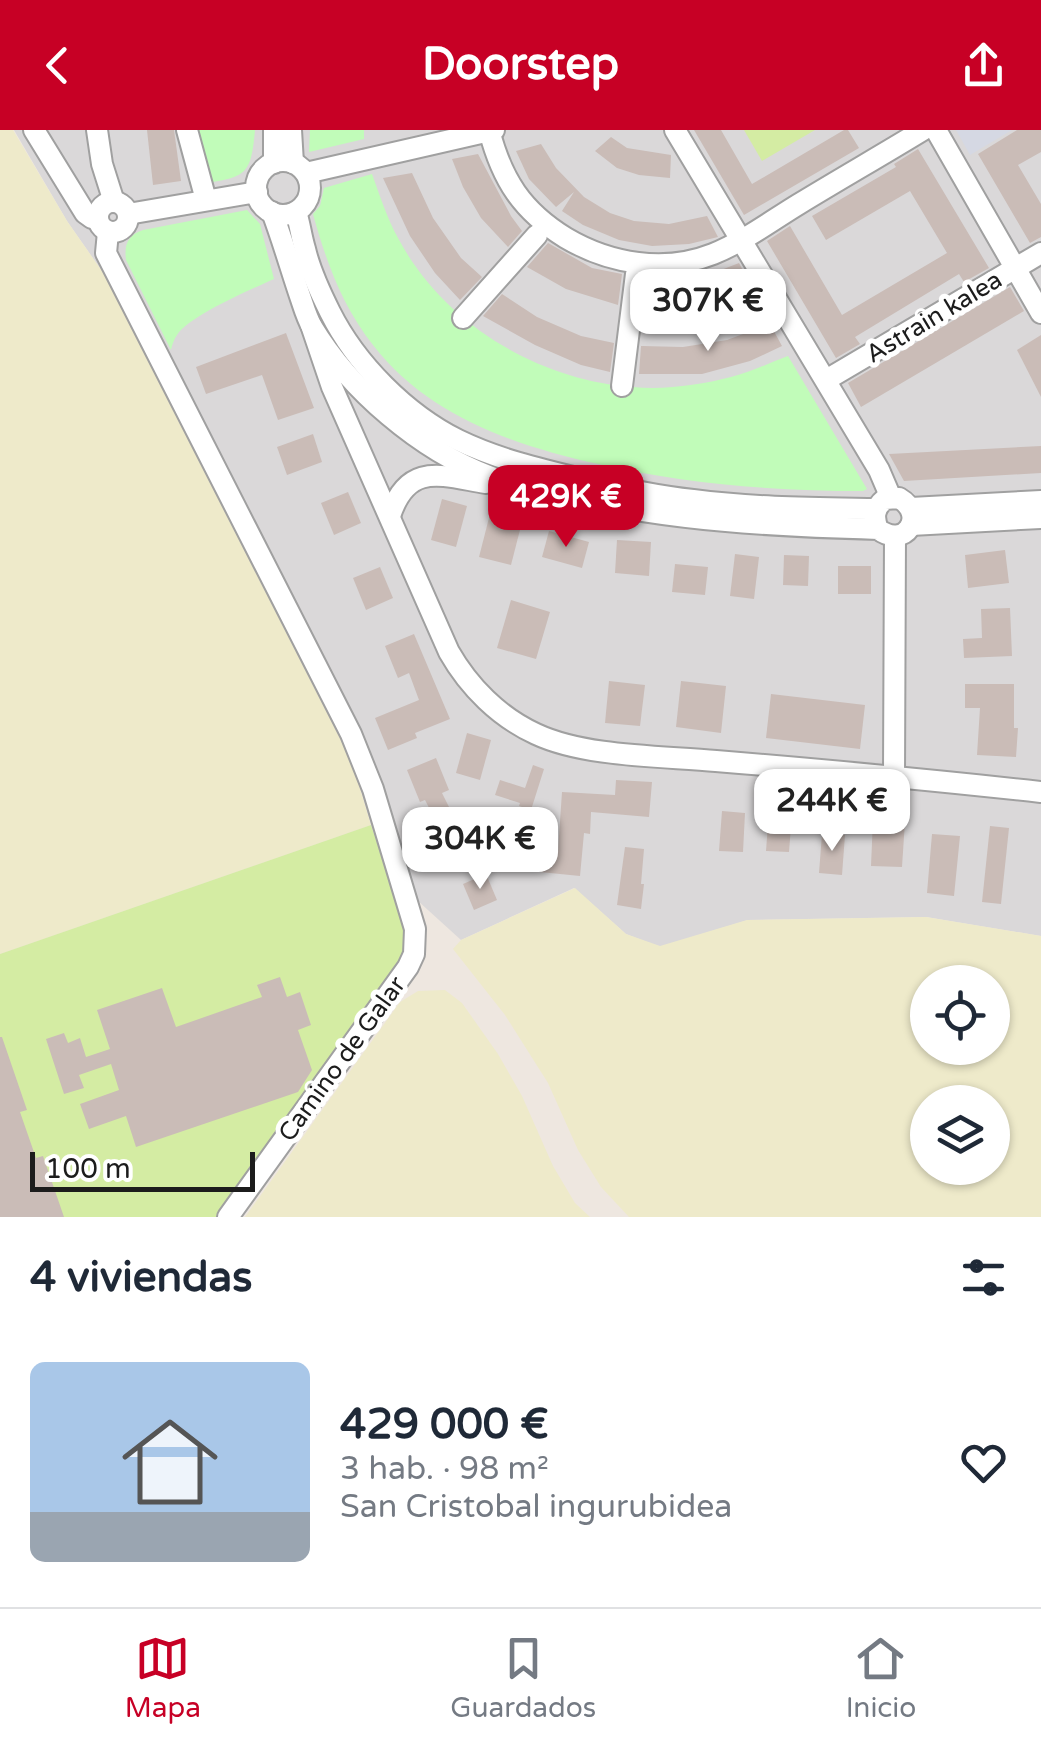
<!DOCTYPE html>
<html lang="es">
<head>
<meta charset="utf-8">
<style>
  :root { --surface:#fff; --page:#f2f2f3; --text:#1f2937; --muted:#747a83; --line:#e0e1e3; --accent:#c70025 }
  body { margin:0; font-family:"Varela Round",sans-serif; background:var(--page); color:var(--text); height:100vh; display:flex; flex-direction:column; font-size:38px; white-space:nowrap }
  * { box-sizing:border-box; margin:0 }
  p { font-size:32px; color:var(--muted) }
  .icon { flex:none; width:55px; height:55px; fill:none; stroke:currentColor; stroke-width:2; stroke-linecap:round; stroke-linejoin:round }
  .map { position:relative; height:1087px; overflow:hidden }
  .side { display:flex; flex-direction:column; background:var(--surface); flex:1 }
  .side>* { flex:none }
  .tools { position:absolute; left:910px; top:835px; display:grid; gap:20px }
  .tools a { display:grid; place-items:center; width:100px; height:100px; border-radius:50%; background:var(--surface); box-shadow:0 2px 8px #0004; font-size:50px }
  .scale { position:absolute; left:30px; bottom:25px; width:225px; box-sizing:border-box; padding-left:10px; border:5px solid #1c1c1c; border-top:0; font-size:28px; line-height:35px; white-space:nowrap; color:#1c1c1c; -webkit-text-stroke:8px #fff; paint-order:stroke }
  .price { position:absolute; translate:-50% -85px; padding:0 22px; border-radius:20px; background:#fff; color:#222; font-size:32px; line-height:65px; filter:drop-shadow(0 2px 5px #0008) }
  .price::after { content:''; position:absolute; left:50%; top:60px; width:30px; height:22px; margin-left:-15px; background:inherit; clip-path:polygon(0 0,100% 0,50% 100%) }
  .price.selected { background:var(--accent); color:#fff }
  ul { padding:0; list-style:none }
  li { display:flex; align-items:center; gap:30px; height:250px; padding:0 30px }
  li span { display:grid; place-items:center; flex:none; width:280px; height:200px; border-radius:15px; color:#555 }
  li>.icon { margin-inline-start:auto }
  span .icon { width:120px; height:120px; fill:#fffc; stroke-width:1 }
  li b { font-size:42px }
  h2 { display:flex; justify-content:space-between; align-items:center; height:120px; padding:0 30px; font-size:42px }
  header { display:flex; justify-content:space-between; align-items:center; height:130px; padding:0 30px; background:var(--accent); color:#fff; font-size:45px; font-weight:800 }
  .tabs { display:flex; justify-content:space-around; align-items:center; height:140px; border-top:2px solid var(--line); background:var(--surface); font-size:28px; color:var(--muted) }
  .tabs a { display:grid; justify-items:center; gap:5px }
  .tabs .selected { color:var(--accent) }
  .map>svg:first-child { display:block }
  .residential { fill:#dad8d9 }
  .farmland { fill:#eeeaca; fill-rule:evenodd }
  .grass { fill:#d4eca3 }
  .park { fill:#c1fcb9 }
  .plaza { fill:#d5d8e3 }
  .building { fill:#cabcb7 }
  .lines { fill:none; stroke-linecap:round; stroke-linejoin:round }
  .minor-casing { stroke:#a0a0a0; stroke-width:24 }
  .minor { stroke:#fff; stroke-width:20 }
  .labels { text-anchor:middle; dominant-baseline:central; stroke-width:10; stroke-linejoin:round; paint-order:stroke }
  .street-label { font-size:25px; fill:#1c1c1c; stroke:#fff }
</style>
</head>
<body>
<header><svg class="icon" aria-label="back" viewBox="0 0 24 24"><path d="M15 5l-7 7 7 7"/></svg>Doorstep<svg class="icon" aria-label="share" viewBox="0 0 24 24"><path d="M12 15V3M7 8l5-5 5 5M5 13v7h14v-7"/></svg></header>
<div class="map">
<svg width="1041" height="1087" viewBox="0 0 1041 1087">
  <rect width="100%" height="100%" fill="#eee7e0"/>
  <path class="residential" d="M14 0H1041V806L926 787 748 790 660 817 626 804 574 758 461 810 385 741 352 631 104 144 67 91Z"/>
  <g class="farmland">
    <path d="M0 0H13L67 91 104 144 352 632 371 695 0 824Z"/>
    <path d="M575 758 626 804 660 816 747 790 926 787 1041 806V1087H629L601 1057 578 1020 548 953 505 885 453 819 461 810ZM992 852V918H928V852ZM992 972V1038H928V972Z"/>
    <path d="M445 860 462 873 498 924 522 966 553 1036 575 1073 590 1087H245L400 872 418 861Z"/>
  </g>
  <g class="grass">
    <path d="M744 0H815L762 31Z"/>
    <path d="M371 695 414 824 228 1087H0V824Z"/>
  </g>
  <g class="park">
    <path d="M194 0H255C251 43 247 47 206 53Z"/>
    <path d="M310 0H364V9L309 22Z"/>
    <path d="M372 44C380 66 387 88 398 108 443 193 537 250 633 257 665 260 700 255 731 247 751 242 769 233 788 226L867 359 863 361C773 361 686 354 598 334 513 315 428 286 373 215 342 176 326 131 313 84L320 76 324 58Z"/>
    <path d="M247 80 260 94 274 149C252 159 189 186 177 205 174 209 172 215 171 220L126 130C124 114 128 105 143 100Z"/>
  </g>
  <path class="plaza" d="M956 0H1012L970 25Z"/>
  <g class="building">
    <path d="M147 0H174L181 51 153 55Z"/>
    <path d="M694 0H721L752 54 844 0H848L859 18 744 85Z"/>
    <path d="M1017 0H1041V22L1018 35 1041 74V107L1030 113 978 24Z"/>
    <path d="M611 7 627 18 671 25 670 48 639 45 617 38 595 21Z"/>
    <path d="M541 14 556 38 584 67 610 83 634 91 669 94 707 86 718 107 689 114 652 116 619 110 583 95 562 81 574 62 556 77 529 49 516 21Z"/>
    <path d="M918 19 989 138 964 152 959 144 855 207 860 214 836 228 767 111 790 96 842 185 947 123 910 61 826 110 812 86 896 37 894 34Z"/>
    <path d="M478 24 511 86 522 101 508 117 481 88 463 57 452 29Z"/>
    <path d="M412 43 433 88 461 128 482 147 460 170 435 143 410 106 383 48Z"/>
    <path d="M548 113 592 138 622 144 618 175 566 159 527 137Z"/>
    <path d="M739 133 750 154 714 169 677 176 648 177 652 151 703 147Z"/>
    <path d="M1010 157 1024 181 861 277 848 253Z"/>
    <path d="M502 164 537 187 581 206 614 213 610 242 581 235 535 215 483 186Z"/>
    <path d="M770 194 782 216 750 231 702 244H639L641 216 683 217 727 210Z"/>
    <path d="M286 203 314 278 278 290 262 245 206 264 196 237Z"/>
    <path d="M1041 205V267L1017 220Z"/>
    <path d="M313 304 322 332 287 345 277 317Z"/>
    <path d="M1041 316V343L904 351 889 324Z"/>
    <path d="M348 362 361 393 334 405 321 373Z"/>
    <path d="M442 369 467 376 456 417 431 410Z"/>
    <path d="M490 384 522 392 511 435 479 427Z"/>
    <path d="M549 401 589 412 582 438 542 427Z"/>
    <path d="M617 410 651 412 649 446 615 443Z"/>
    <path d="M1005 420 1009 453 968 458 965 425Z"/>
    <path d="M735 424 759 427 754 469 730 466Z"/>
    <path d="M784 425 809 426 808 456 783 455Z"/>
    <path d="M675 434 708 437 705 465 672 462Z"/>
    <rect x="838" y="436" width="33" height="28"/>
    <path d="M380 437 393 468 366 480 353 448Z"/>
    <path d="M511 470 550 482 536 529 497 518Z"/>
    <path d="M1010 478 1012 526 964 528 963 509 982 508 981 479Z"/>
    <path d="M414 504 450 589 415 603 417 608 388 620 375 588 419 570 409 543 398 548 385 516Z"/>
    <path d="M609 551 645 555 640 596 605 593Z"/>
    <path d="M681 551 726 556 721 603 676 597Z"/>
    <path d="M965 554H1014V598H1018L1016 627 977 625 980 578H965Z"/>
    <path d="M771 564 865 575 860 619 766 608Z"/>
    <path d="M467 603 491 610 480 650 456 643Z"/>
    <path d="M436 628 449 660 442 663 461 701 445 709 425 670 420 672 407 640Z"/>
    <path d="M533 635 544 639 531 680 519 676 520 673 495 665 500 650 525 658Z"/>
    <path d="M616 650 652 652 649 687 591 682 590 704 584 703 580 746 540 742 542 719 558 721 562 662 615 665Z"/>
    <path d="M722 681 745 683 743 722 719 721Z"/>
    <path d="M769 681 792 683 789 722 766 721Z"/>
    <path d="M873 689 905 691 902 737 871 736Z"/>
    <path d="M990 696 1009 698 1001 774 982 772Z"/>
    <path d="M822 704 845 705 842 745 819 743Z"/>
    <path d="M932 704 960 706 954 766 927 763Z"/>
    <path d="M625 717 644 719 641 754H644L641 779 617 775Z"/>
    <path d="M486 744 497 770 474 780 463 754Z"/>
    <path d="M280 847 287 867 300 862 311 895 298 900 312 940 298 962 136 1017 126 986 89 999 80 974 119 960 111 934 79 945 84 958 64 964 46 909 64 903 68 913 80 908 86 927 110 919 97 880 162 858 176 897 262 867 257 855Z"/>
    <path d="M0 907H2L27 980 20 982 36 1028 43 1026 64 1087H0Z"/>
  </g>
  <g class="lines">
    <g class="minor-casing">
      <g id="minor">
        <path d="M34 0 85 83 92 88 97 89"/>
        <path d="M97 0 102 34 114 72"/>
        <path d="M187 0 206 70"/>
        <path d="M291 0 293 33"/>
        <path d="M489 0C502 50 522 81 566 108 610 134 665 143 713 124 743 112 771 91 799 74 840 49 882 25 923 0"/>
        <path d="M675 0 879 340 891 368"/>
        <path d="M936 0 1041 183"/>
        <circle cx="283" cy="58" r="27"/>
        <path d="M274 33V0"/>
        <path d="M306 43 494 0"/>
        <circle cx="113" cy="87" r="15"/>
        <path d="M272 82C283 111 291 140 301 169 304 178 307 188 312 197 350 260 420 320 489 346 515 356 543 361 570 367 672 391 774 396 878 399 905 420 928 385 899 368L885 369C874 378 873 387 878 399"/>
        <path d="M296 82C300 94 301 106 305 119 310 141 320 162 330 182 356 234 406 284 458 310 497 329 539 339 581 349 618 358 656 366 693 370 754 378 815 378 876 379"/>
        <path d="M128 84 257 62"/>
        <path d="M108 102 106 123 351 604 373 659 415 799 414 824 408 837 228 1087"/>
        <path d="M463 188 537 105"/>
        <path d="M311 195 332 257 449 522C469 557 499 587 536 604 585 627 661 626 716 631 824 640 933 650 1041 662"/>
        <path d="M826 250 1041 123"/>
        <path d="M622 256 636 144"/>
        <path d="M911 378 1041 371"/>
        <path d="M390 386C408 331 442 346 486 353"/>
        <path d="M911 395 1041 388"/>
        <path d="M894 645 895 406"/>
      </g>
    </g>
    <use href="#minor" class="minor"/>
  </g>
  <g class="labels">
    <g class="street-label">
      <text transform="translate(934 187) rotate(-31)">Astrain kalea</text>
      <text transform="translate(342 929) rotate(-54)">Camino de Galar</text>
    </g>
  </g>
</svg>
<div class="tools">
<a><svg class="icon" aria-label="locate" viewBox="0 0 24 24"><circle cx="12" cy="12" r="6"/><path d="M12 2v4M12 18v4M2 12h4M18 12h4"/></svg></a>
<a><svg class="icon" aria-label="layers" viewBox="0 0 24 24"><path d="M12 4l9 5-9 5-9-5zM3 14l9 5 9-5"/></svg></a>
</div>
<div class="scale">100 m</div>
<b class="price" style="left:708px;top:224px">307K €</b>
<b class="price selected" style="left:566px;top:420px">429K €</b>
<b class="price" style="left:832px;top:724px">244K €</b>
<b class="price" style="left:480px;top:762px">304K €</b>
</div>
<section class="side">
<h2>4 viviendas<svg class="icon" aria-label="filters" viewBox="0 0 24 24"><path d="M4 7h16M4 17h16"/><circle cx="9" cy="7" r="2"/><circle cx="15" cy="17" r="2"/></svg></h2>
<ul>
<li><span style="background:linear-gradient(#a9c7e8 75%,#9aa5b1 0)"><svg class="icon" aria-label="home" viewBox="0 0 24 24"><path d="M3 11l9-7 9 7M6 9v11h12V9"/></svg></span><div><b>429 000 €</b><p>3 hab. · 98 m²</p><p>San Cristobal ingurubidea</p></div><svg class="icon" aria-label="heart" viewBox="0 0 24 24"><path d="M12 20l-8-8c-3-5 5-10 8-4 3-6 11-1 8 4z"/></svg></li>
</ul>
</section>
<nav class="tabs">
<a class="selected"><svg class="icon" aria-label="map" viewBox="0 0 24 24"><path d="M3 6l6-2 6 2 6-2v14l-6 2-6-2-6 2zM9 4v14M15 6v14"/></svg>Mapa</a>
<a><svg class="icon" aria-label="saved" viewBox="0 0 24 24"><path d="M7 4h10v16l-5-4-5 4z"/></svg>Guardados</a>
<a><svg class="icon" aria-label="home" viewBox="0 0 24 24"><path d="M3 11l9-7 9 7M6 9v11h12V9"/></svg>Inicio</a>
</nav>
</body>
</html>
